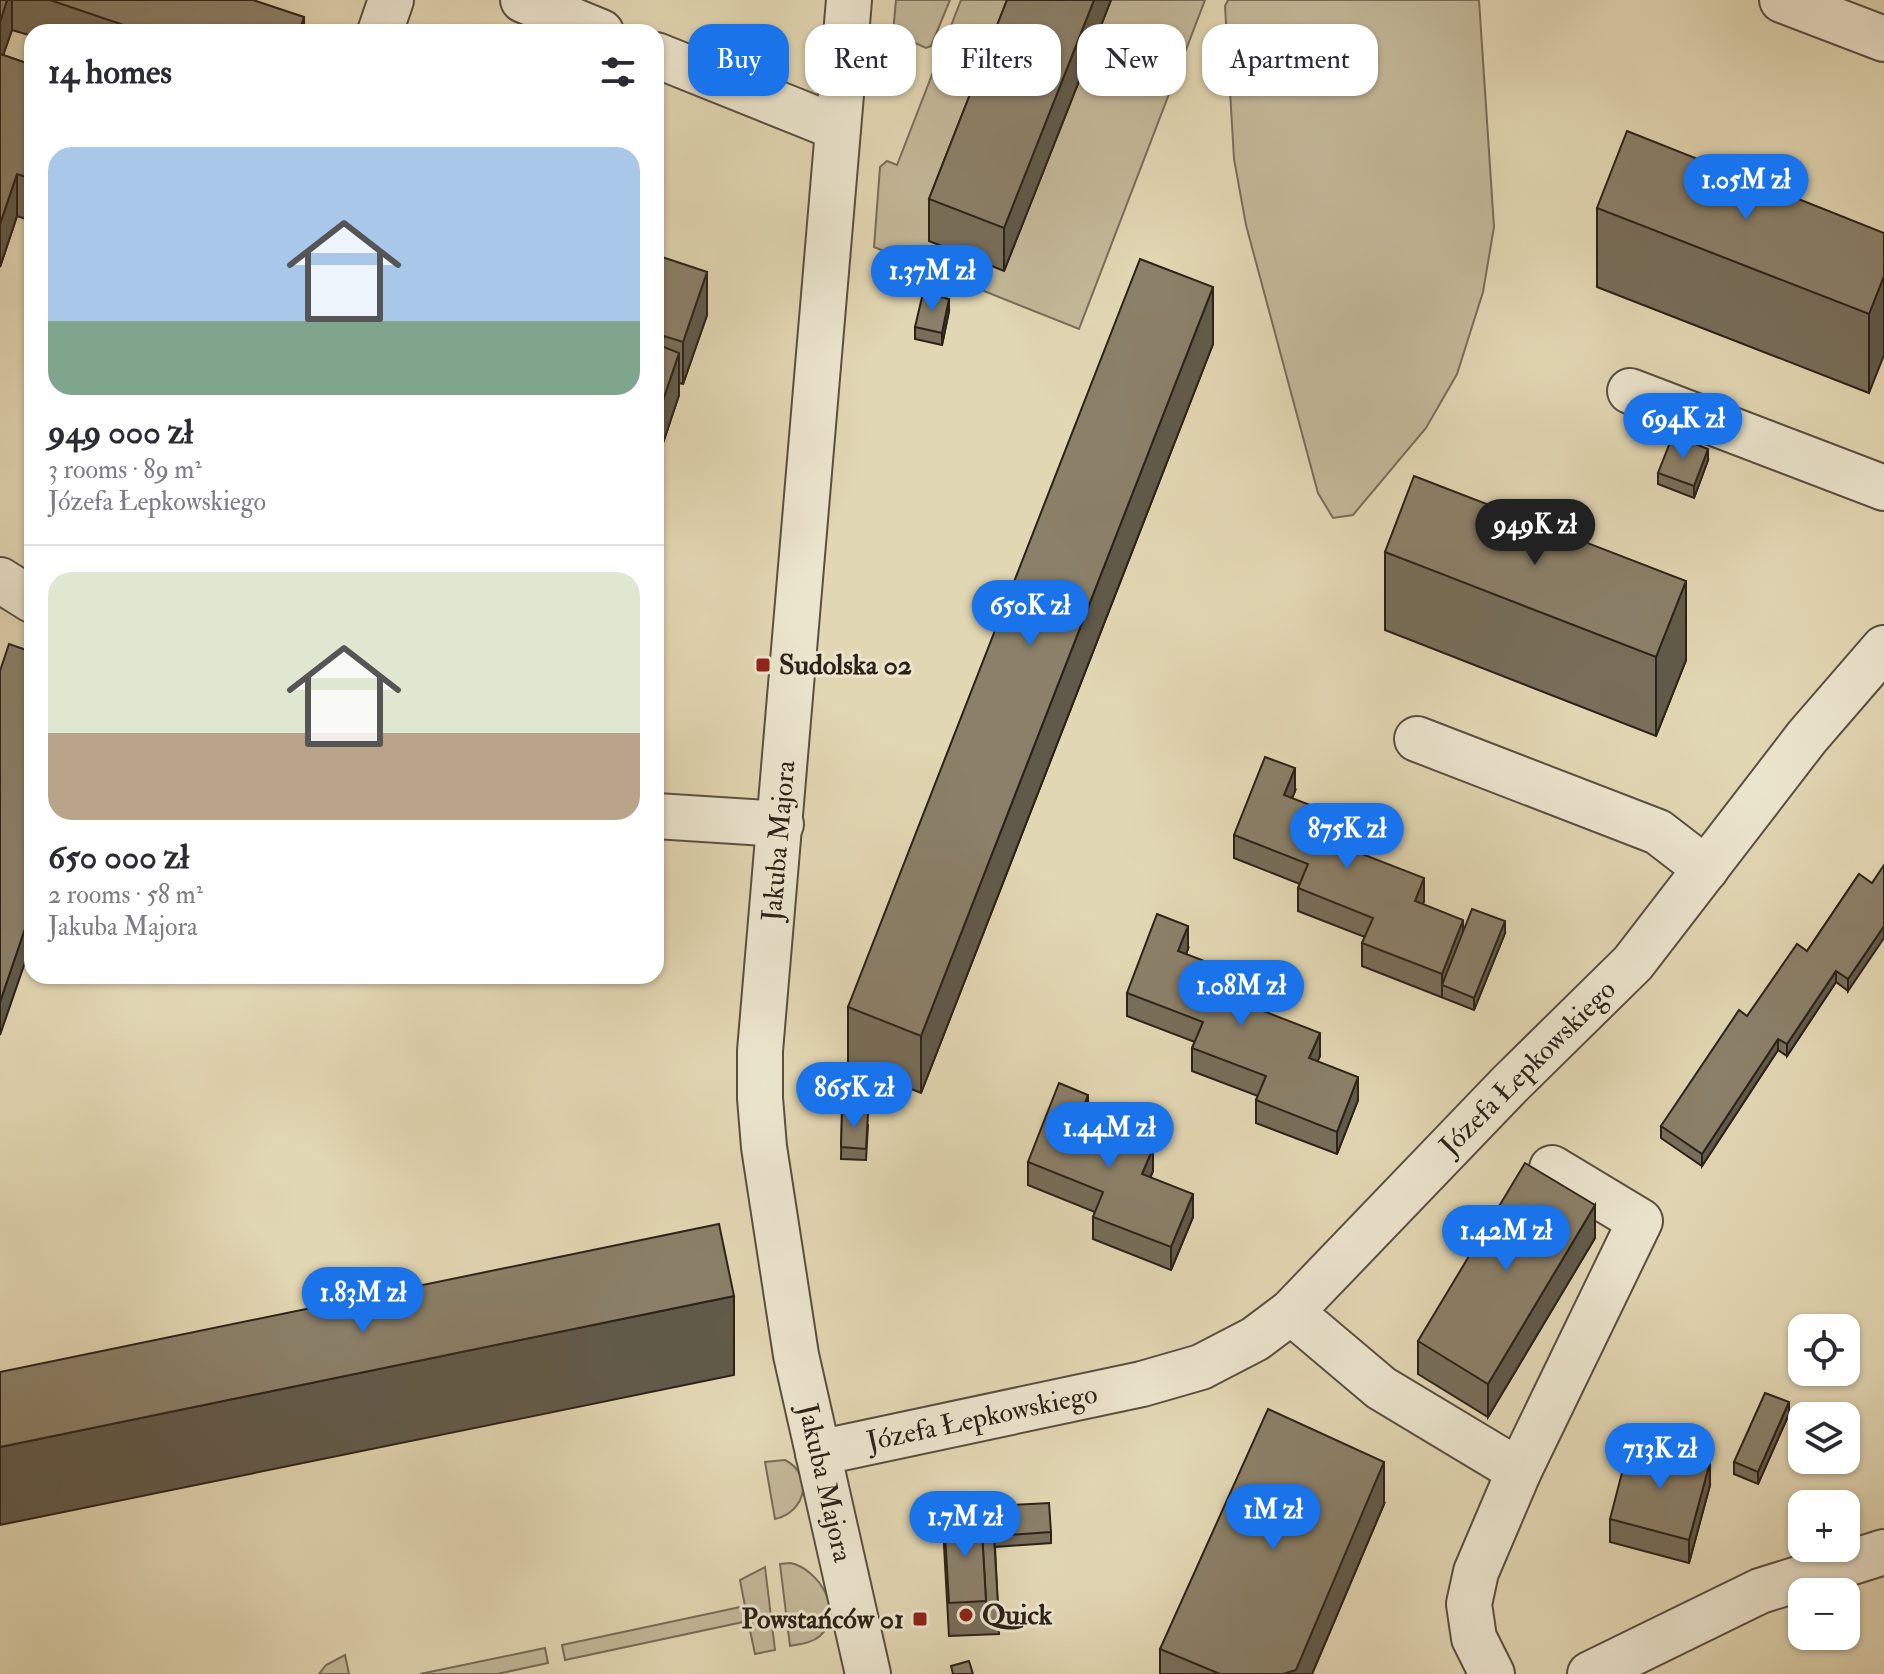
<!DOCTYPE html>
<html lang="en">
<head>
<meta charset="utf-8">
<style>
  :root { --surface:#fff; --page:#f7f7f7; --text:#2b2b33; --muted:#7c7c81; --line:#e1e1e2; --accent:#1a73e8 }
  body { margin:0; font-family:"IM FELL Double Pica",serif; background:var(--page); color:var(--text); height:100vh; display:flex; flex-direction:column; font-size:30px; white-space:nowrap }
  * { box-sizing:border-box; margin:0 }
  p { font-size:26px; color:var(--muted) }
  .icon { flex:none; width:44px; height:44px; fill:none; stroke:currentColor; stroke-width:2; stroke-linecap:round; stroke-linejoin:round }
  .map { position:relative; flex:1; overflow:hidden }
  .drawer { position:absolute; left:24px; top:24px; width:640px; height:960px; display:flex; flex-direction:column; background:var(--surface); border-radius:24px; box-shadow:0 2px 6px #0004 }
  .drawer>* { flex:none }
  .hud { position:absolute; left:688px; top:24px; width:760px; height:72px; display:flex; gap:16px }
  .fabs { position:absolute; left:1788px; top:1314px; display:grid; gap:16px }
  .fabs a { display:grid; place-items:center; width:72px; height:72px; border-radius:16px; background:var(--surface); box-shadow:0 2px 6px #0004; font-size:40px }
  .price { position:absolute; translate:-50% -68px; padding:0 18px; border-radius:28px; background:var(--accent); color:#fff; font-size:26px; line-height:52px; filter:drop-shadow(0 2px 4px #0008) }
  .price::after { content:''; position:absolute; left:50%; top:48px; width:24px; height:18px; margin-left:-12px; background:inherit; clip-path:polygon(0 0,100% 0,50% 100%) }
  .price.on { background:#222; color:#fff }
  ul { padding:0; list-style:none }
  li { display:grid; align-content:center; gap:16px; height:424px; padding:0 24px }
  li+li { border-top:2px solid var(--line) }
  li span { display:grid; place-items:center; height:248px; border-radius:24px; color:#555 }
  li>.icon { margin-inline-start:auto }
  span .icon { width:144px; height:144px; fill:#fffc; stroke-width:1 }
  li b { font-size:34px }
  h2 { display:flex; justify-content:space-between; align-items:center; height:96px; padding:0 24px; font-size:34px }
  .tag { padding:0 28px; border-radius:24px; background:var(--surface); box-shadow:0 2px 6px #0004; font-size:28px; line-height:72px }
  .tag.on { background:var(--accent); color:#fff }
  .map>svg:first-child { display:block }
  .green { fill:#c3b899; stroke:#786d59; stroke-width:2 }
  .lines { fill:none; stroke-linecap:round; stroke-linejoin:round }
  .minor-casing { stroke:#5a4f40; stroke-width:48 }
  .minor { stroke:#ece5ce; stroke-width:44 }
  .wall { fill:#786e5a; stroke:#2c2219; stroke-width:2 }
  .shaded-wall { fill:#615a4a; stroke:#2c2219; stroke-width:2 }
  .building { fill:#8b8069; stroke:#2c2219; stroke-width:2 }
  .poi-dot { fill:#8f2418; stroke:#ece5ce; stroke-width:3 }
  .labels { text-anchor:middle; dominant-baseline:central; stroke-width:6; stroke-linejoin:round; paint-order:stroke }
  .poi-label { font-size:28px; font-weight:bold; fill:#2c2219; stroke:#ece5ce; text-anchor:start }
  .street-label { font-size:28px; fill:#2c2219; stroke:#ece5ce }
</style>
</head>
<body>
<div class="map">
<svg width="1884" height="1674" viewBox="0 0 1884 1674">
  <rect width="100%" height="100%" fill="#e2d7b3"/>
  <filter id="stains"><feTurbulence type="fractalNoise" baseFrequency=".0025" numOctaves="4"/><feColorMatrix values="0 0 0 0 .2 0 0 0 0 .09 0 0 0 0 .02 0 0 0 .5 -.17"/></filter>
  <radialGradient id="worn" r=".72"><stop offset=".6" stop-color="#630" stop-opacity="0"/><stop offset="1" stop-color="#630" stop-opacity=".3"/></radialGradient>
  <g class="green">
    <path d="M896 0H950L931 46 926 48 893 33Z"/>
    <path d="M961 0H1205L1079 329 874 247 880 167 887 161 897 165Z"/>
    <path d="M1228 0H1479L1494 227 1483 292 1457 374 1426 428 1353 515 1333 518 1318 493 1246 225 1234 159 1225 6Z"/>
    <path d="M785 1460C814 1475 806 1512 775 1519L765 1462Z"/>
    <path d="M790 1563C818 1568 846 1612 820 1636 812 1643 800 1644 790 1646L780 1564Z"/>
    <path d="M765 1567 775 1650 755 1654 748 1621 565 1660 562 1645 745 1606 740 1580Z"/>
    <path d="M545 1648 548 1663 497 1674H420Z"/>
    <path d="M345 1655 349 1674H319L326 1665Z"/>
  </g>
  <g class="lines">
    <g class="minor-casing">
      <g id="minor">
        <path d="M523 0 601 32"/>
        <path d="M849 0 760 1051V1098L764 1147 796 1355 868 1674"/>
        <path d="M1782 0 1884 39"/>
        <path d="M380 32 391 0"/>
        <path d="M656 55 838 128"/>
        <path d="M1630 391 1884 488"/>
        <path d="M0 580 32 600"/>
        <path d="M1417 739 1658 832 1706 869"/>
        <path d="M656 816 781 824"/>
        <path d="M1291 1312 1381 1388 1519 1471"/>
        <path d="M818 1453 1142 1384 1201 1367 1255 1339 1291 1312 1509 1085 1633 963 1807 737 1884 648"/>
        <path d="M1492 1674 1474 1638 1469 1604 1476 1572 1519 1471 1640 1221 1552 1168"/>
        <path d="M1590 1674 1760 1591 1884 1552"/>
      </g>
    </g>
    <use href="#minor" class="minor"/>
  </g>
  <g class="wall">
    <path d="M0 0H253L304 32H32V36L12 30 3 55 32 65V221L17 216 0 267Z"/>
    <path d="M1007 0H1111L1004 271 929 241V199Z"/>
    <path d="M1597 208 1884 233 1869 393 1597 287Z"/>
    <path d="M656 255 707 315 683 384 679 383V395L659 455 656 453Z"/>
    <path d="M949 311 942 345 915 339V327Z"/>
    <path d="M1213 344 921 1093 848 1064V1007Z"/>
    <path d="M1708 460 1694 498 1658 484V473Z"/>
    <path d="M1385 552 1686 660 1656 736 1385 630Z"/>
    <path d="M1295 791 1292 798 1359 847 1357 852 1424 901 1423 904 1463 932 1505 933 1474 1010 1362 966V943L1365 937 1298 911V888L1300 884 1234 858V835Z"/>
    <path d="M1859 874 1848 991 1836 982 1787 1056 1778 1050 1702 1166 1661 1138V1126L1747 1016 1807 951Z"/>
    <path d="M1188 949 1186 954 1254 1003 1252 1007 1320 1056 1317 1061 1358 1100 1337 1154 1256 1123V1100L1258 1096 1192 1071V1048L1195 1042 1127 1016V993Z"/>
    <path d="M842 1111 868 1125 866 1160 841 1159Z"/>
    <path d="M1088 1118 1086 1122 1153 1171 1150 1178 1193 1217 1171 1270 1093 1239V1217L1095 1212 1028 1185V1162Z"/>
    <path d="M1595 1238 1488 1417 1418 1374V1341Z"/>
    <path d="M1791 1367 1812 1372 1806 1385 1791 1378Z"/>
    <path d="M1789 1414 1758 1484 1734 1474V1462Z"/>
    <path d="M1710 1485 1689 1563 1610 1542V1519Z"/>
    <path d="M1384 1504 1312 1674H1160V1649Z"/>
    <path d="M942 1509 1051 1532V1543L995 1547 999 1634 949 1636Z"/>
  </g>
  <g class="shaded-wall">
    <path d="M7 0H12V30L0 64V22Z"/>
    <path d="M1094 0H1111L1004 271V228Z"/>
    <path d="M304 17V32H299Z"/>
    <path d="M17 174V216L0 267V224Z"/>
    <path d="M707 272V315L683 384V342Z"/>
    <path d="M1884 276V355L1869 393V314Z"/>
    <path d="M1213 287V344L921 1093V1036Z"/>
    <path d="M949 299V311L942 345V333Z"/>
    <path d="M679 353V395L659 455V412Z"/>
    <path d="M1708 449V460L1694 498V486Z"/>
    <path d="M1686 581V660L1656 736V657Z"/>
    <path d="M1295 768V791L1284 818V795Z"/>
    <path d="M1359 824V847L1349 872V849Z"/>
    <path d="M32 837V870L26 853Z"/>
    <path d="M1424 878V901L1415 924V901Z"/>
    <path d="M32 908V942L0 1035V1002Z"/>
    <path d="M1463 920V943L1442 985V997V974Z"/>
    <path d="M1505 921V933L1474 1010V998Z"/>
    <path d="M1188 926V949L1178 974V951Z"/>
    <path d="M1884 926V938L1848 991V979Z"/>
    <path d="M1836 971V982L1787 1056V1044Z"/>
    <path d="M1254 980V1003L1245 1026V1004Z"/>
    <path d="M1320 1033V1056L1309 1081V1058Z"/>
    <path d="M1778 1039V1050L1702 1166V1154Z"/>
    <path d="M1358 1077V1100L1337 1154V1132Z"/>
    <path d="M1088 1095V1118L1079 1142V1119Z"/>
    <path d="M1153 1148V1171L1142 1197V1174Z"/>
    <path d="M1193 1194V1217L1171 1270V1247Z"/>
    <path d="M1595 1205V1238L1488 1417V1384Z"/>
    <path d="M734 1296V1375L0 1525V1447Z"/>
    <path d="M1807 1372H1812L1806 1385V1374Z"/>
    <path d="M1789 1402V1414L1758 1484V1472Z"/>
    <path d="M1384 1462V1504L1312 1674H1283Z"/>
    <path d="M1710 1462V1485L1689 1563V1540Z"/>
  </g>
  <g class="building">
    <path d="M0 0H7L0 22Z"/>
    <path d="M50 0H253L304 17 299 32H144Z"/>
    <path d="M1007 0H1094L1004 228 929 199Z"/>
    <path d="M0 54 32 65V179L17 174 0 224Z"/>
    <path d="M1627 131 1884 233V276L1869 314 1597 208Z"/>
    <path d="M656 255 707 272 683 342 664 336 661 346 679 353 659 412 656 411Z"/>
    <path d="M1140 259 1213 287 921 1036 848 1007Z"/>
    <path d="M923 293 949 299 942 333 915 327Z"/>
    <path d="M1673 435 1708 449 1694 486 1658 473Z"/>
    <path d="M1414 476 1686 581 1656 657 1385 552Z"/>
    <path d="M9 644 32 652V837L26 853 32 855V908L0 1002V671Z"/>
    <path d="M1265 757 1295 768 1284 795 1359 824 1349 849 1424 878 1415 901 1463 920 1442 974 1362 943 1373 918 1298 888 1308 864 1234 835Z"/>
    <path d="M1884 865V926L1848 979 1836 971 1787 1044 1778 1039 1702 1154 1661 1126 1739 1010 1747 1016 1797 944 1807 951 1859 874 1872 883Z"/>
    <path d="M1472 909 1505 921 1474 998 1442 985Z"/>
    <path d="M1157 914 1188 926 1178 951 1254 980 1245 1004 1320 1033 1309 1058 1358 1077 1337 1132 1256 1100 1266 1076 1192 1048 1203 1022 1127 993Z"/>
    <path d="M1059 1083 1088 1095 1079 1119 1153 1148 1142 1174 1193 1194 1171 1247 1093 1217 1103 1192 1028 1162Z"/>
    <path d="M842 1111 868 1113 866 1149 841 1147Z"/>
    <path d="M1525 1163 1595 1205 1488 1384 1418 1341Z"/>
    <path d="M719 1224 734 1296 0 1447V1372Z"/>
    <path d="M1802 1342V1372L1791 1367Z"/>
    <path d="M1765 1393 1789 1402 1758 1472 1734 1462Z"/>
    <path d="M1268 1409 1384 1462 1296 1670 1283 1674H1220L1160 1649Z"/>
    <path d="M1630 1442 1710 1462 1689 1540 1610 1519Z"/>
    <path d="M1049 1503 1051 1532 994 1536 999 1622 986 1623V1601L981 1514 944 1517V1538L942 1509Z"/>
    <path d="M981 1514 986 1601 949 1603 944 1517Z"/>
    <path d="M969 1661 973 1674H953L951 1666Z"/>
  </g>
  <g class="poi-dot">
    <rect x="755" y="657" width="16" height="16" rx="4"/>
    <circle cx="966" cy="1615" r="8"/>
    <rect x="912" y="1611" width="16" height="16" rx="4"/>
  </g>
  <g class="labels">
    <g class="poi-label">
      <text x="779" y="665">Sudolska 02</text>
      <text x="982" y="1615">Quick</text>
      <text x="904" y="1619" text-anchor="end">Powstańców 01</text>
    </g>
    <g class="street-label">
      <text transform="translate(779 841) rotate(-85)">Jakuba Majora</text>
      <text transform="translate(1528 1068) rotate(-45)">Józefa Łepkowskiego</text>
      <text transform="translate(982 1418) rotate(-12)">Józefa Łepkowskiego</text>
      <text transform="translate(825 1483) rotate(77)">Jakuba Majora</text>
    </g>
  </g>
  <rect width="100%" height="100%" filter="url(#stains)"/>
  <rect width="100%" height="100%" fill="url(#worn)"/>
</svg>
<div class="fabs">
<a><svg class="icon" aria-label="locate" viewBox="0 0 24 24"><circle cx="12" cy="12" r="6"/><path d="M12 2v4M12 18v4M2 12h4M18 12h4"/></svg></a>
<a><svg class="icon" aria-label="layers" viewBox="0 0 24 24"><path d="M12 4l9 5-9 5-9-5zM3 14l9 5 9-5"/></svg></a>
<a>+</a>
<a>−</a>
</div>
<b class="price" style="left:1746px;top:222px">1.05M zł</b>
<b class="price" style="left:932px;top:313px">1.37M zł</b>
<b class="price" style="left:1683px;top:461px">694K zł</b>
<b class="price on" style="left:1535px;top:567px">949K zł</b>
<b class="price" style="left:1030px;top:648px">650K zł</b>
<b class="price" style="left:1347px;top:871px">875K zł</b>
<b class="price" style="left:1241px;top:1028px">1.08M zł</b>
<b class="price" style="left:854px;top:1130px">865K zł</b>
<b class="price" style="left:1109px;top:1170px">1.44M zł</b>
<b class="price" style="left:1506px;top:1273px">1.42M zł</b>
<b class="price" style="left:363px;top:1335px">1.83M zł</b>
<b class="price" style="left:1660px;top:1491px">713K zł</b>
<b class="price" style="left:1273px;top:1552px">1M zł</b>
<b class="price" style="left:965px;top:1559px">1.7M zł</b>
<div class="hud">
<a class="tag on">Buy</a>
<a class="tag">Rent</a>
<a class="tag">Filters</a>
<a class="tag">New</a>
<a class="tag">Apartment</a>
</div>
<section class="drawer">
<h2>14 homes<svg class="icon" aria-label="filters" viewBox="0 0 24 24"><path d="M4 7h16M4 17h16"/><circle cx="9" cy="7" r="2"/><circle cx="15" cy="17" r="2"/></svg></h2>
<ul>
<li><span style="background:linear-gradient(#a9c7e8 70%,#7fa58c 0)"><svg class="icon" aria-label="home" viewBox="0 0 24 24"><path d="M3 11l9-7 9 7M6 9v11h12V9"/></svg></span><div><b>949 000 zł</b><p>3 rooms · 89 m²</p><p>Józefa Łepkowskiego</p></div></li>
<li><span style="background:linear-gradient(#dfe7d0 65%,#b9a48a 0)"><svg class="icon" aria-label="home" viewBox="0 0 24 24"><path d="M3 11l9-7 9 7M6 9v11h12V9"/></svg></span><div><b>650 000 zł</b><p>2 rooms · 58 m²</p><p>Jakuba Majora</p></div></li>
</ul>
</section>
</div>
</body>
</html>
